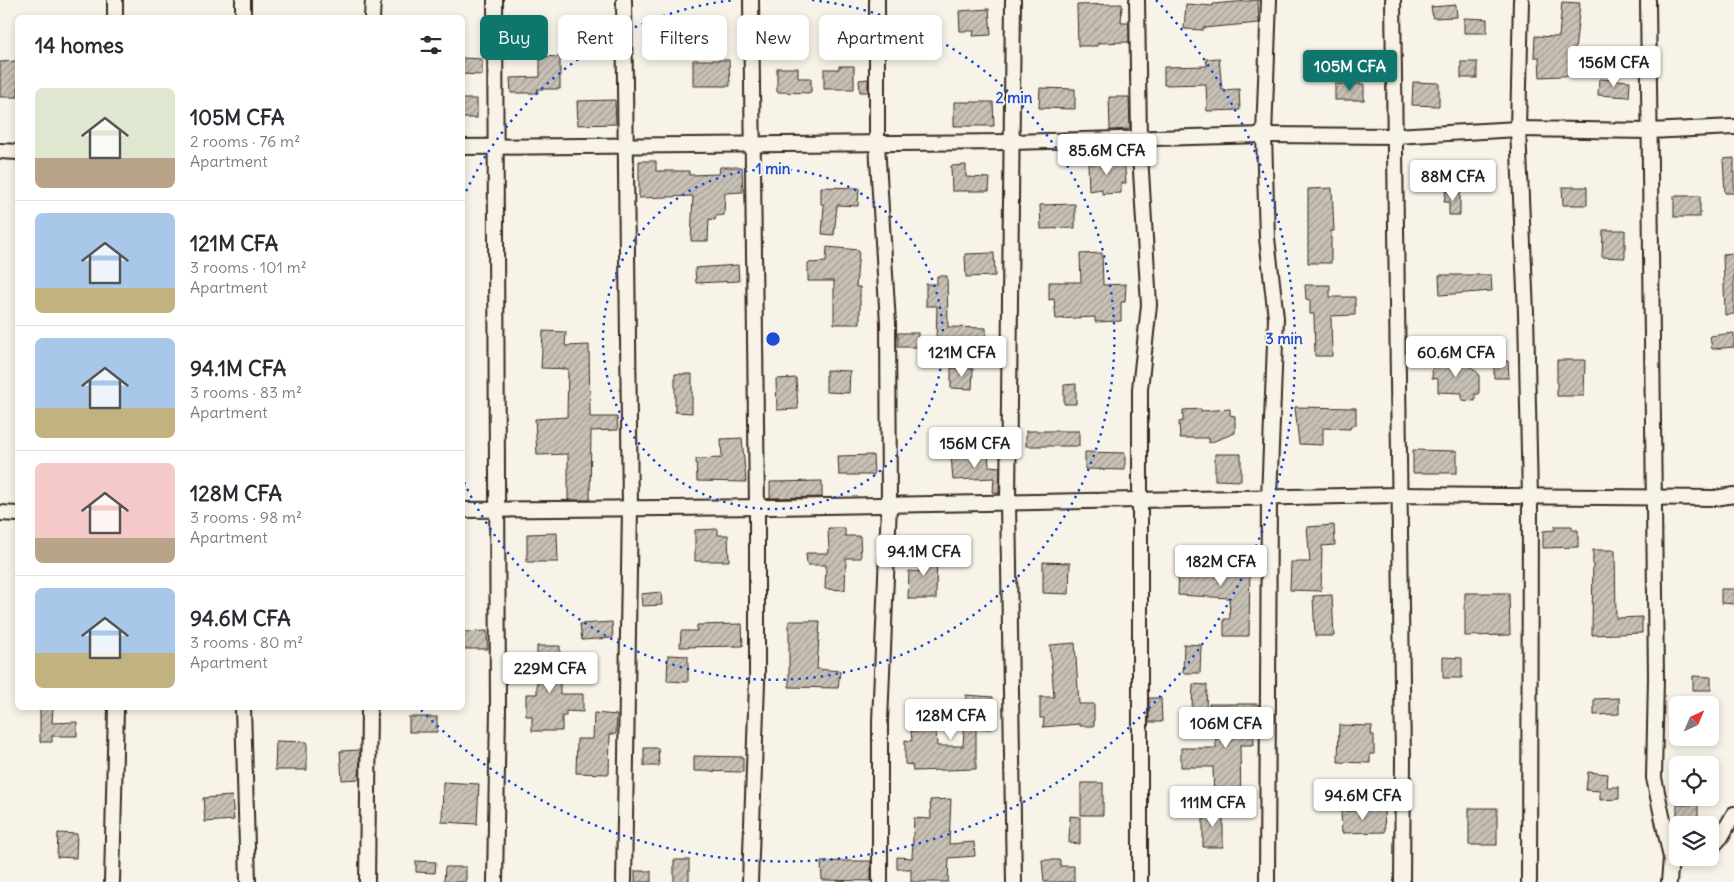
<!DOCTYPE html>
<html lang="en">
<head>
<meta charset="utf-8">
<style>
  :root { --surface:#fff; --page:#f7f7f7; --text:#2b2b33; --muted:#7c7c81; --line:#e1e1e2; --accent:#0f766e }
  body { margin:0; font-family:Delius,sans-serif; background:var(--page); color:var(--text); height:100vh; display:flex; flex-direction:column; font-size:19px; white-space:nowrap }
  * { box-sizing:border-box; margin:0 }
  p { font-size:16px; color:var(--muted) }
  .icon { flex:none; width:28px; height:28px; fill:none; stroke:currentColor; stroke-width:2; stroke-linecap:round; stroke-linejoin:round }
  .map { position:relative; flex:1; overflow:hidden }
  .panel { position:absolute; left:15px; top:15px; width:450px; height:695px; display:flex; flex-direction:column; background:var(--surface); border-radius:8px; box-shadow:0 2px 8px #0003 }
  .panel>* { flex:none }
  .banner { position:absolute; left:480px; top:15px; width:475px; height:45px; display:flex; gap:10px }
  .needle { width:32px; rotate:44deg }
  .controls { position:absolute; left:1669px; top:696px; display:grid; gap:10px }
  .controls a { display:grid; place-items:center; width:50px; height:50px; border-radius:8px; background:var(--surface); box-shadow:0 2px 8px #0003; font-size:25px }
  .price { position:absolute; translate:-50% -42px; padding:0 11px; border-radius:5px; background:#fff; color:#222; font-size:16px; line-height:32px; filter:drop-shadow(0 1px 2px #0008) }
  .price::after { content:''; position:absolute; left:50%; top:30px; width:15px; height:11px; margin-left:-8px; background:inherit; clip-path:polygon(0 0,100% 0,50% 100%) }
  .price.selected { background:var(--accent); color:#fff }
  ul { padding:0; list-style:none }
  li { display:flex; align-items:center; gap:15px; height:125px; padding:0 20px }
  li+li { border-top:1px solid var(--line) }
  li span { display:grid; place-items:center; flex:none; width:140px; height:100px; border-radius:8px; color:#555 }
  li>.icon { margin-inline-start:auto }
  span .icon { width:60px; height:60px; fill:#fffc; stroke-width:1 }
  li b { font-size:21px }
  h2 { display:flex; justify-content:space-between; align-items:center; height:60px; padding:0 20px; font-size:21px }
  .chip { padding:0 18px; border-radius:8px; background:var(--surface); box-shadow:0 2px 8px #0003; font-size:18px; line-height:45px }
  .chip.selected { background:var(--accent); color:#fff }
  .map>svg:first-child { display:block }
  .building { fill:url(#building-hatch); stroke:#3b2a1e }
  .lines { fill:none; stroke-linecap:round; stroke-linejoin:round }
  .street-casing { stroke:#3b2a1e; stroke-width:18 }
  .street { stroke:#f7f3e8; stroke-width:14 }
  .ring { fill:none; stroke:#1d4ed8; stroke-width:2.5; stroke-dasharray:2.5 5 }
  .centre { fill:#1d4ed8; stroke:#f7f3e8; stroke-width:2.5 }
  .ring-label { font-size:15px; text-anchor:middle; font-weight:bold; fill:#1d4ed8; stroke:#f7f3e8; stroke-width:4; stroke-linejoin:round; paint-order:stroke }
</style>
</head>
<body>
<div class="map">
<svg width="1734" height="882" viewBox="0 0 1734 882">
  <defs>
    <pattern id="building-hatch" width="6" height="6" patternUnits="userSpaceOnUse" patternTransform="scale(1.25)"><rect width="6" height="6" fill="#c8c1b6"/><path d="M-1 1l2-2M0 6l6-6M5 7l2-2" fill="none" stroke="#a49d93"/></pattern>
  </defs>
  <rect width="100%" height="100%" fill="#f7f3e8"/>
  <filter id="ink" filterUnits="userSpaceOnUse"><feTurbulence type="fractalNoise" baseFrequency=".02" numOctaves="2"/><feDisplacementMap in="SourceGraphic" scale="10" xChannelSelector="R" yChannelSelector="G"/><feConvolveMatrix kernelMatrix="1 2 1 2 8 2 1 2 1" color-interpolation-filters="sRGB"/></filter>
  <g filter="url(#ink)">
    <g class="building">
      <path d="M1258 0 1259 23 1203 28V30L1184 29 1186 4 1213 6V4Z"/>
      <path d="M1562 2 1580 3 1574 61H1582V75L1540 77 1539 57H1534L1535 36 1559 37Z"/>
      <path d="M1122 4 1121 23H1129V42L1098 43V46H1078L1077 5Z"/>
      <path d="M1456 5 1457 17 1433 18 1431 7Z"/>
      <path d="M989 9 991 35 973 36 974 31H960L959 11Z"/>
      <path d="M1464 18 1487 19V33H1464Z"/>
      <path d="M540 56 560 57V89H537L538 93H511L510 78 540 77Z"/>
      <path d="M462 58 482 59V75L462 74Z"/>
      <path d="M1219 58 1222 90 1239 89 1240 110 1207 111 1206 84 1164 85V67L1207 66 1206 59Z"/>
      <path d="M693 60H729L730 86H693Z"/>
      <path d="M18 61V97H0V62Z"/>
      <rect x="1461" y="62" width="16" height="16"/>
      <path d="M839 66H854V89H824V69H839Z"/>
      <path d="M777 68H798V78H811V93L777 92Z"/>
      <path d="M868 79V92H860L859 80Z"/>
      <path d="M1599 79 1630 81 1629 97 1598 95Z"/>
      <path d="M1413 82 1439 83V106L1412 105Z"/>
      <rect x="1335" y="84" width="29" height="16"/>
      <path d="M1040 88 1075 89V109L1039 108Z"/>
      <path d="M1109 97H1129L1130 129 1110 130Z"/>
      <rect x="462" y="99" width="15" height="19"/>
      <path d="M615 100 616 124 578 125 577 101Z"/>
      <path d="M954 102H993L994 126H954Z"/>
      <path d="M1124 157 1126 183H1121V193L1102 194V189L1089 191 1088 164 1113 163V159Z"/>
      <path d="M1734 158V193H1725L1723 159Z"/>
      <path d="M639 161H656V171H689V175L719 174 720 167H742L743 192 725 193 724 215 716 216 715 220 709 219 708 241H691L693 196 639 198Z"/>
      <path d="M966 165V177L990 178 989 191H952L951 166Z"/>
      <path d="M821 187 859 188 858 206 837 205 834 235 822 234 824 205 821 204Z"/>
      <path d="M1562 187H1587V205H1563Z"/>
      <path d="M1332 188 1334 231H1331V263H1308V189Z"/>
      <path d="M1446 191H1460V215H1449V202H1444Z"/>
      <rect x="1674" y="196" width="26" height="21"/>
      <path d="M1075 204V228L1041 229 1040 205Z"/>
      <path d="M1603 230H1625V258L1602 257Z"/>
      <path d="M827 247 859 250 856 287H860V324H834V281H808V263L826 262Z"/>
      <path d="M994 253 995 276 966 277 965 254Z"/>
      <path d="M1102 253 1103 285 1126 284 1125 302H1121V321L1095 322V317L1056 319 1054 299 1049 300V282H1081L1080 254Z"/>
      <path d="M1734 253V314L1725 315 1723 254Z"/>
      <path d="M738 265 739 281 696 283 695 268Z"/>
      <path d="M1439 275H1491L1492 291 1440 295Z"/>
      <path d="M937 276H947L948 327 986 328V356L967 355V343H936L937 306H926V284H937Z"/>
      <path d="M1305 285H1330V297H1355V315L1331 316 1332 356H1315L1314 314H1310V300L1306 299Z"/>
      <path d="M543 331 566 332 565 346 589 345 590 417H617L618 430 591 431 590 500H568V454L537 455 535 419 567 417 568 369 541 368Z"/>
      <rect x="898" y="333" width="20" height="14"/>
      <path d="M1734 333V347L1712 349 1710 336Z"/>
      <path d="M1433 359 1463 360 1479 374V394H1475V401L1462 400V393L1438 392V379L1432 378Z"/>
      <path d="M1557 360H1585L1584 396H1557Z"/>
      <path d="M1494 361H1508L1509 378H1494Z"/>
      <path d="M951 368 973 369 972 389 951 388Z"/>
      <path d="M826 370 850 371 849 393 826 392Z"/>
      <path d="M675 374H692V413L675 412Z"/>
      <path d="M796 378 798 409 777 410 776 379Z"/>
      <path d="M1076 384V404H1064V385Z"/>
      <path d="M1295 407 1356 408V425L1351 426 1350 429 1323 428V445L1299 444Z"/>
      <path d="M1201 409V411L1230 409V415L1235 416V433L1209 443V438H1180L1179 422 1183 421V410Z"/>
      <rect x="1026" y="431" width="53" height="15"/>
      <path d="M742 438 746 482 697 481 696 459 722 458 721 439Z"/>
      <path d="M1413 450 1457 451V473H1413Z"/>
      <path d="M1085 452 1125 453V470L1085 469Z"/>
      <path d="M988 453 989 466 1000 467 999 493H993L994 478 953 480 951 455Z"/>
      <path d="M1215 454H1241V481L1215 480Z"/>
      <path d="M873 455 874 475H839L838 456Z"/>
      <path d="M822 481V497L770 498V482Z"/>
      <path d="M1334 525 1335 545 1322 546 1321 591 1290 590 1291 562H1310L1307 527Z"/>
      <path d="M1555 526H1572V530H1578V547L1543 548V531L1555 530Z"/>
      <path d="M828 528H845V536H860L861 558H846L845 590 825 589 826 565H807L806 553H829Z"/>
      <path d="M718 529V535H728L729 561H695V530Z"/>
      <path d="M557 533 558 562H527V534Z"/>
      <path d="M937 549 936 599H908L909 571 919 572V550Z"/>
      <path d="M1593 550H1615L1616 618 1642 617V633L1592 635Z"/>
      <path d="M1229 556H1250L1249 636H1224V619H1230L1229 598 1178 595 1179 565H1196L1198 557 1229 558Z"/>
      <path d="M1043 562 1070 563 1069 594 1043 593Z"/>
      <path d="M1721 589H1734V604L1721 603Z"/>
      <path d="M661 592 662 605 642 606 641 594Z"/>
      <path d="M1465 593H1509L1510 635 1465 636Z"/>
      <path d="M1332 595 1334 636H1315L1313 596Z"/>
      <path d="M789 621H820L817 669 840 671 838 688 789 687Z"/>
      <path d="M612 622 613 638 582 640 580 624Z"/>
      <path d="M742 624 743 646 680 647 681 631H697V625Z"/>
      <path d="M487 631 488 649H462V632Z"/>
      <path d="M1075 643 1079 704H1094V726H1080V724L1043 727 1044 718H1040V697H1054L1050 645Z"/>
      <path d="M1184 644 1201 645 1200 673H1183Z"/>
      <path d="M537 646H560V694H583V712L566 711V716H562V731H532V716H526V694H537Z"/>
      <path d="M668 655 688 656V682L667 681Z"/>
      <path d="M1443 657 1462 658V678H1443Z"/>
      <path d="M1693 676 1711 677V690H1693Z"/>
      <path d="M1193 684 1207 685 1206 710 1192 709Z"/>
      <path d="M966 695 993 697 992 729 976 728V769L913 771 912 765 905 764V740L912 741 911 731H936L937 746H963Z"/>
      <path d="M1149 698H1161L1162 722H1149Z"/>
      <path d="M1619 698V714L1594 715V699Z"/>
      <path d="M1209 704H1258L1259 723H1253L1254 745H1240L1241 804H1214L1213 767H1181V748H1216L1215 723H1209Z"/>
      <path d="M40 708H53L52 723 77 722V736H52V742H40Z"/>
      <path d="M594 713 617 715 616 734H610L609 774 576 773 577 739H593Z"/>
      <rect x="409" y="717" width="28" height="15"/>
      <path d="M1339 725 1372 726 1371 735H1374V754H1370V763L1338 762Z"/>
      <path d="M276 741 307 742V770H275Z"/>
      <path d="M644 748H658L659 766H644Z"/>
      <path d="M360 750 359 779 342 780 340 751Z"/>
      <path d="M694 756 743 757V772L694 771Z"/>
      <path d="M1588 772 1608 774 1607 787H1619V799L1600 800V791L1586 790Z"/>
      <path d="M443 782 479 784 477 824 442 822Z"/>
      <rect x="1081" y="783" width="22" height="32"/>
      <path d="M232 796 234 820 205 822 203 798Z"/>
      <path d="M951 799 949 844 974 842 975 856 949 858 948 882H911V869H897V857L912 858 914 818 931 819 930 800Z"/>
      <rect x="1677" y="805" width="21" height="18"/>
      <path d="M1223 808V847H1203V809Z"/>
      <rect x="1469" y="808" width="28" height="37"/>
      <path d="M1384 810 1385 832 1342 833 1341 811Z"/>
      <path d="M1070 816 1080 817V844L1069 843Z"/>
      <path d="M58 833 77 834 76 858 57 857Z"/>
      <rect x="674" y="860" width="15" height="22"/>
      <path d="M1042 860H1060V866H1074V882H1044Z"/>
      <path d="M416 861 436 862 435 873 416 872Z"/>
      <path d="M844 861H871V881L822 880 821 862Z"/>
      <path d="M445 867H466V882H444Z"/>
      <rect x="635" y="871" width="16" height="11"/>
    </g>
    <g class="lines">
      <g class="street-casing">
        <g id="street">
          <path d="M115 0V18"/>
          <path d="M243 0V18"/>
          <path d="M495 0 498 710 495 882"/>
          <path d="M624 0 630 508 624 882"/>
          <path d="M877 0V144L888 323 889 505 880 721V882"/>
          <path d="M1013 0 1008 502 1014 882"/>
          <path d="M1137 0 1139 138 1149 305 1140 389V882"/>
          <path d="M1393 0 1403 759 1402 882"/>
          <path d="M1521 0 1518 129 1526 313 1530 498 1529 882"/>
          <path d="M1648 0 1656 677 1654 778 1671 858 1669 882"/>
          <path d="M372 18 373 0"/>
          <path d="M462 147 1011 142 1264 135 1395 136 1518 129 1649 131 1734 127"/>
          <path d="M0 151 18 152"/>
          <path d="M462 510 774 507 1398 495 1715 498 1734 495"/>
          <path d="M0 513 18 514"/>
          <path d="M243 708 248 882"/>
          <path d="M1710 849 1721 837 1734 814"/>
          <path d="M112 882 116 708"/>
          <path d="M367 882 369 708"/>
          <path d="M750 882 757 682V507L751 0"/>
          <path d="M1267 882 1269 498 1276 318 1267 238 1264 135 1269 0"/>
        </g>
      </g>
      <use href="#street" class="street"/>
    </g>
  </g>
  <g class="ring">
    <circle cx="773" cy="339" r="170"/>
    <path d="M463 198A341 341 0 0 1 734 0M812 0A341 341 0 1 1 463 480"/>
    <path d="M1156 0A511 511 0 0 1 421 710"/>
  </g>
  <circle cx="773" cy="339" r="8" class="centre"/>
  <g class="ring-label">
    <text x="1014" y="103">2 min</text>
    <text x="773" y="174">1 min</text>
    <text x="1284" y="344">3 min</text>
  </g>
</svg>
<div class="controls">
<a><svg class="needle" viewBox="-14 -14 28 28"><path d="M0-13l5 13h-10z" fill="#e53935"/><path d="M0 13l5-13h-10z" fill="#7c7c81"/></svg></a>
<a><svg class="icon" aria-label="locate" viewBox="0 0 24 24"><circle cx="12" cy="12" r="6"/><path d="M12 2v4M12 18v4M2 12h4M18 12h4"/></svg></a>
<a><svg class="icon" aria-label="layers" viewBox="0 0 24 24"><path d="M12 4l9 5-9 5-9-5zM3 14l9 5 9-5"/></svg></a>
</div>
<b class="price" style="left:1614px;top:88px">156M CFA</b>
<b class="price selected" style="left:1350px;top:92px">105M CFA</b>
<b class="price" style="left:1107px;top:176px">85.6M CFA</b>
<b class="price" style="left:1453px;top:202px">88M CFA</b>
<b class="price" style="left:962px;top:378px">121M CFA</b>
<b class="price" style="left:1456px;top:378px">60.6M CFA</b>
<b class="price" style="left:975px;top:469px">156M CFA</b>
<b class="price" style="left:924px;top:577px">94.1M CFA</b>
<b class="price" style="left:1221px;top:587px">182M CFA</b>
<b class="price" style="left:550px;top:694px">229M CFA</b>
<b class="price" style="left:951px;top:741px">128M CFA</b>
<b class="price" style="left:1226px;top:749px">106M CFA</b>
<b class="price" style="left:1363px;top:821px">94.6M CFA</b>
<b class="price" style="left:1213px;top:828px">111M CFA</b>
<div class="banner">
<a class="chip selected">Buy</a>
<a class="chip">Rent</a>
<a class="chip">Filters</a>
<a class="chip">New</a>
<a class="chip">Apartment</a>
</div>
<section class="panel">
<h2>14 homes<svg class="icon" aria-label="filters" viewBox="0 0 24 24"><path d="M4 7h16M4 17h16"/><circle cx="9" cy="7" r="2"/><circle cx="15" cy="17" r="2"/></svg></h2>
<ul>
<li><span style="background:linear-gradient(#dfe7d0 70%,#b9a48a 0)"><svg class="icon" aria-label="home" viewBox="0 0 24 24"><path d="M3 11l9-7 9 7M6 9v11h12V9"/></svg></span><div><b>105M CFA</b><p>2 rooms · 76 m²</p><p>Apartment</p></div></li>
<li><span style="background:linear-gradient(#a9c7e8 75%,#c2b280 0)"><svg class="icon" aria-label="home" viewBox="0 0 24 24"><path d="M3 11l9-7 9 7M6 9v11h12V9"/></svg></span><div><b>121M CFA</b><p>3 rooms · 101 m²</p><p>Apartment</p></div></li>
<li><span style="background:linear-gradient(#a9c7e8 70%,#c2b280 0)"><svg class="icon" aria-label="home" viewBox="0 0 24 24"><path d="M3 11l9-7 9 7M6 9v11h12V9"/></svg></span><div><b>94.1M CFA</b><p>3 rooms · 83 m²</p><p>Apartment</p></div></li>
<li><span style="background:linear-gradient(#f6c9c9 75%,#b9a48a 0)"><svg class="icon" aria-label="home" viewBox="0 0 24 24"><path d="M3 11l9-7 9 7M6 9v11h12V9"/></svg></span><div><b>128M CFA</b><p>3 rooms · 98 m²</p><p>Apartment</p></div></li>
<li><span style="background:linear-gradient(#a9c7e8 65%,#c2b280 0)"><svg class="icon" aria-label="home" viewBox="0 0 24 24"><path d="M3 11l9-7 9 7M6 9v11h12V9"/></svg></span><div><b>94.6M CFA</b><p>3 rooms · 80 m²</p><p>Apartment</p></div></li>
</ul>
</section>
</div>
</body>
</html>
